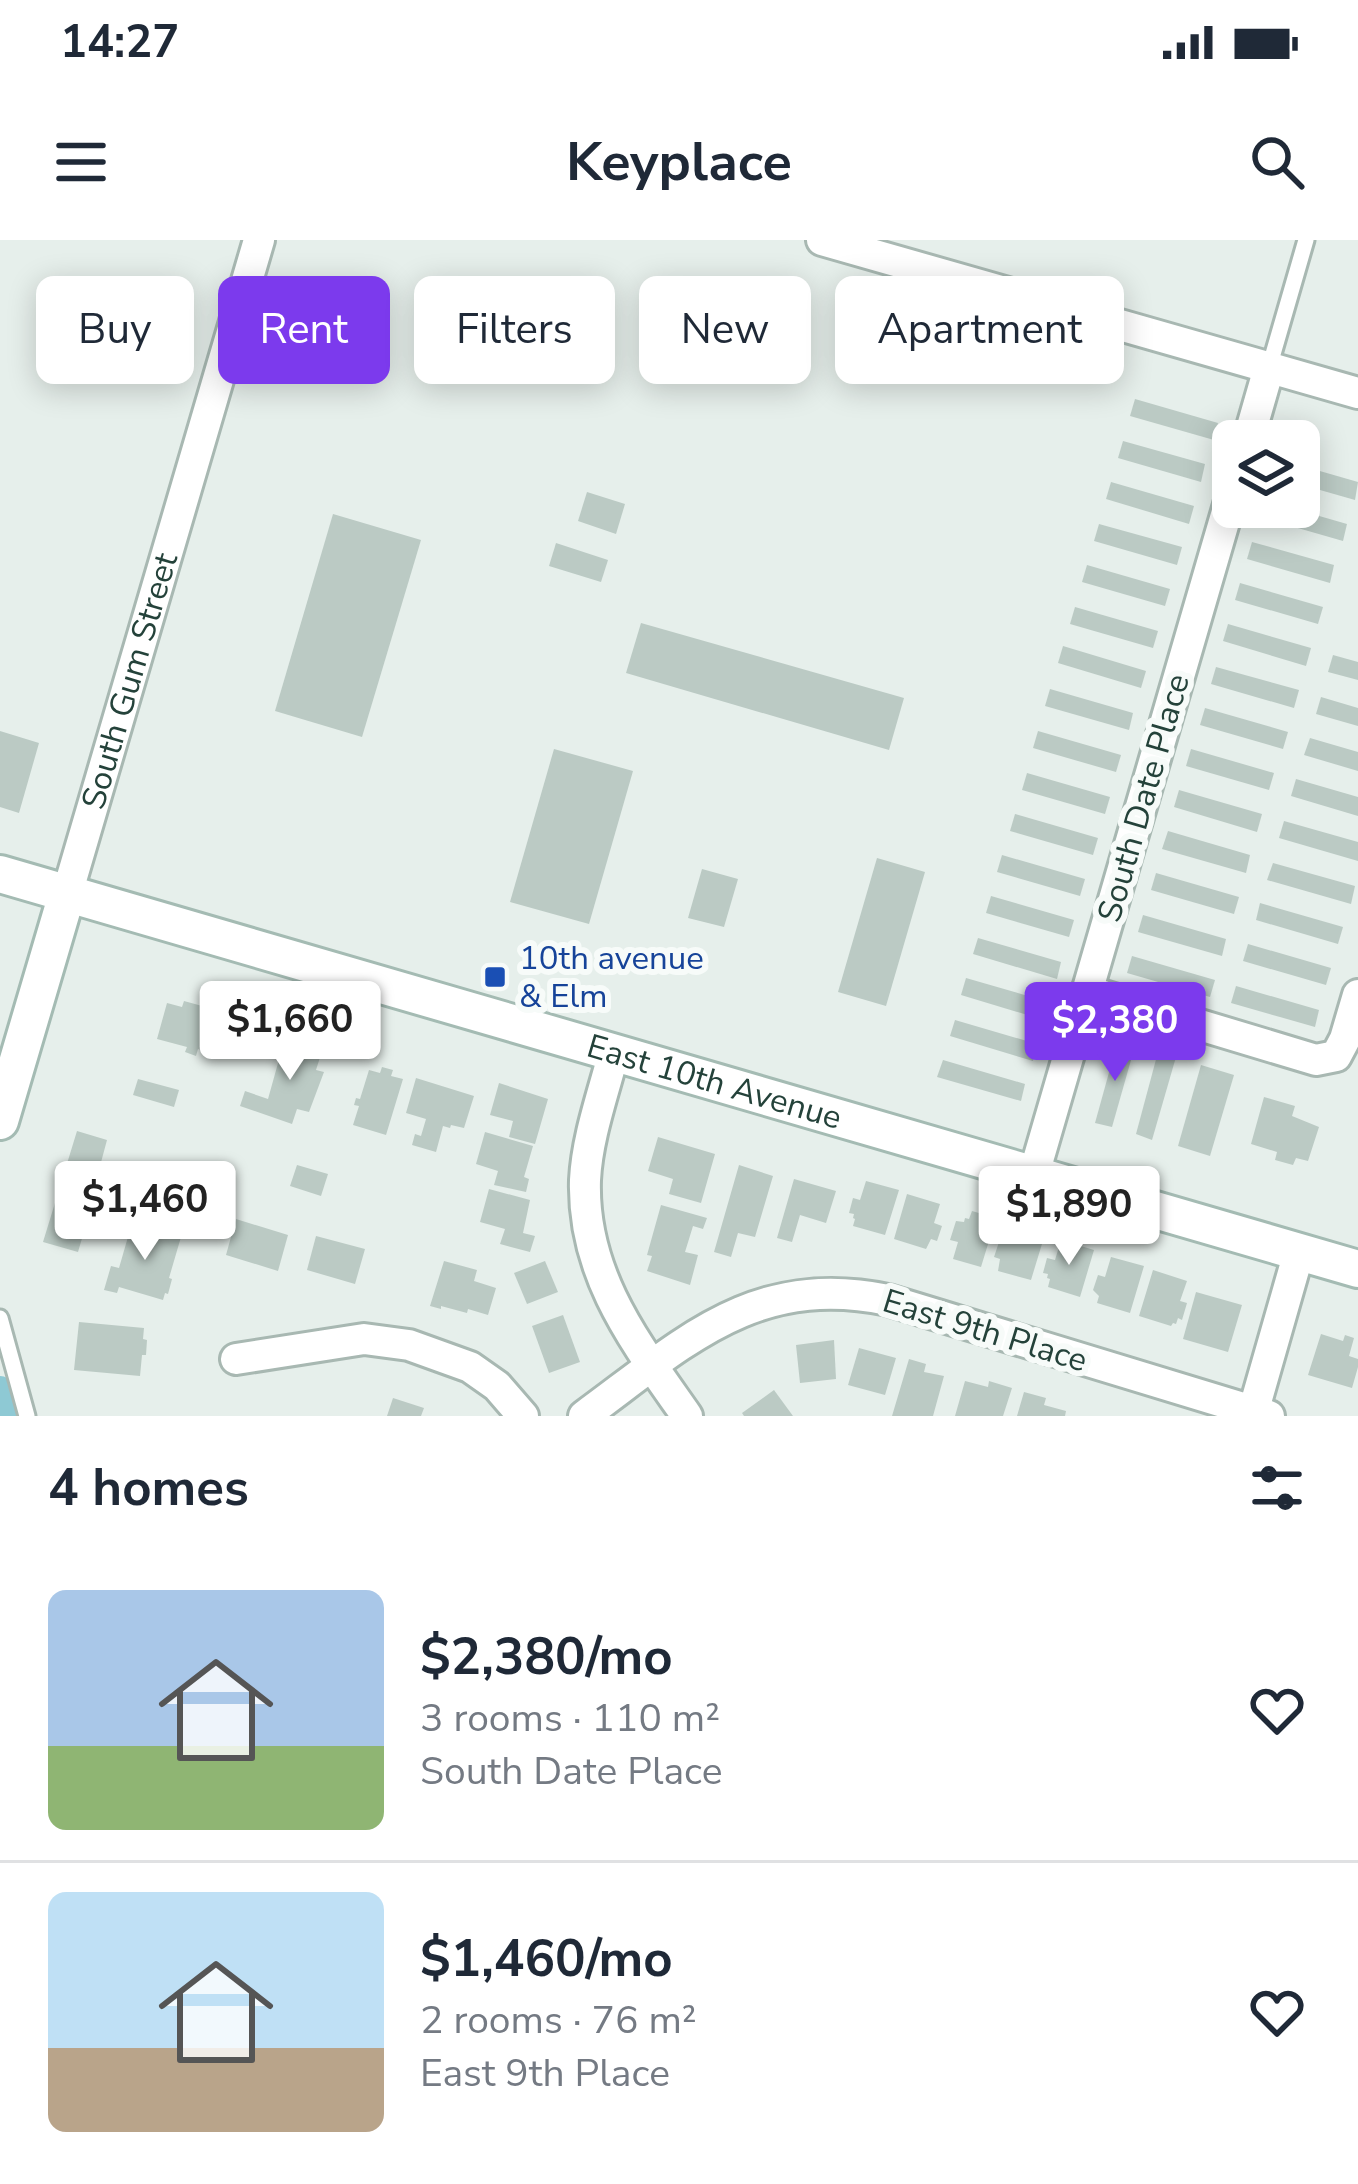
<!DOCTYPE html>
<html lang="en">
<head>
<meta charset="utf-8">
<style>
  :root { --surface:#fff; --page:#f2f2f3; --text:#1f2937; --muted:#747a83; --line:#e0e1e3; --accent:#7c3aed }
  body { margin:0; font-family:"Nunito Sans",sans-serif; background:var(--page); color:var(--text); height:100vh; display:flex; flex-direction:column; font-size:45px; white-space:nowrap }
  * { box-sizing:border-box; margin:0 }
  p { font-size:39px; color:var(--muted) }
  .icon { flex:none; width:66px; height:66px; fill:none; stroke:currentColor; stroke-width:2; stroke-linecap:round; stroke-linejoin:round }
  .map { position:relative; height:1176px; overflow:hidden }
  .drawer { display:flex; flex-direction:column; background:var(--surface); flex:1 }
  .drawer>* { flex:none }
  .top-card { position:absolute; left:36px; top:36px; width:1287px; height:108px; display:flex; gap:24px }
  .tools { position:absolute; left:1212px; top:180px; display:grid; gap:24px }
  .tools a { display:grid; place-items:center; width:108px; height:108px; border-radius:18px; background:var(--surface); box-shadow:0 6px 30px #0003; font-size:60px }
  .price { position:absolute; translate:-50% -102px; padding:0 27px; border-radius:12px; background:#fff; color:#222; font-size:39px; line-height:78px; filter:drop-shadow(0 3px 6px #0008) }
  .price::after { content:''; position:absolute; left:50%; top:72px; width:36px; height:27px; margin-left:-18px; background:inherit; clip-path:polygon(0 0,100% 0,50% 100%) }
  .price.current { background:var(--accent); color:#fff }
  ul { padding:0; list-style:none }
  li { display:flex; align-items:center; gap:36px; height:300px; padding:0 48px }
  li+li { border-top:3px solid var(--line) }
  li span { display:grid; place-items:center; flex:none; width:336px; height:240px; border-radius:18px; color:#555 }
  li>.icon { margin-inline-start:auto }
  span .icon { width:144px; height:144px; fill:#fffc; stroke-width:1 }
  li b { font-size:51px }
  h2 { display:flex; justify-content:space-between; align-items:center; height:144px; padding:0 48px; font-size:51px }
  .tag { padding:0 42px; border-radius:18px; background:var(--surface); box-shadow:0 6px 30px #0003; font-size:42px; line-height:108px }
  .tag.current { background:var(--accent); color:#fff }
  .status { display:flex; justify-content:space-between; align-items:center; height:84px; padding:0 60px; background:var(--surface); direction:ltr }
  .status svg { height:33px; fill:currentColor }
  header { display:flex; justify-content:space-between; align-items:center; height:156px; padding:0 48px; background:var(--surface); font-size:54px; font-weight:700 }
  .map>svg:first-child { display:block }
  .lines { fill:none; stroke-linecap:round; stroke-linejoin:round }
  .canal { stroke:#8ec9d4; stroke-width:30 }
  .building { fill:#bbcac4 }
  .lane-casing { stroke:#a8b8b2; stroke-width:21 }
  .street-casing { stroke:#a8b8b2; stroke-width:36 }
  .secondary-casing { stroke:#a4bbb3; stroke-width:42 }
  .lane { stroke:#fff; stroke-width:15 }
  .street { stroke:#fff; stroke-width:30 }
  .secondary { stroke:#fff; stroke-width:36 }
  .transit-dot { fill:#1a4fb4; stroke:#f7fbf9; stroke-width:4.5 }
  .labels { text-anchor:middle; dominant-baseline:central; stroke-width:12; stroke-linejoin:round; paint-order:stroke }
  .street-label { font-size:33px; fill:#24423a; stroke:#f7fbf9 }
  .transit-label { font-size:33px; fill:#164399; stroke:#f7fbf9; text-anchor:start }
</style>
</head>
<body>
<div class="status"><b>14:27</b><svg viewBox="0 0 49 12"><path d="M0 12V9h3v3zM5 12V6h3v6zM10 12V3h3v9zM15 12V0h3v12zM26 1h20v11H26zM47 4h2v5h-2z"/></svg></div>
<header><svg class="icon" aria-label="menu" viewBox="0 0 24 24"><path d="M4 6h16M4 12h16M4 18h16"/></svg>Keyplace<svg class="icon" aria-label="search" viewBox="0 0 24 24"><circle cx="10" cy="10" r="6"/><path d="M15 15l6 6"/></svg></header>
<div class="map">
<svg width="1358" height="1176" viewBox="0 0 1358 1176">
  <rect width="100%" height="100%" fill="#e6efeb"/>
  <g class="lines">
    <path class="canal" d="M0 1151 7 1176"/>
  </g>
  <g class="building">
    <path d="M1135 159 1218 183 1214 200 1130 176Z"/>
    <path d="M1123 201 1205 224 1201 242 1118 218Z"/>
    <path d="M1299 225 1358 242 1355 260 1299 244Z"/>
    <path d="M1111 242 1194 266 1189 284 1106 259Z"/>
    <path d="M587 252 625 264 616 294 578 281Z"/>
    <path d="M1263 267H1288L1347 284 1343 301 1260 277Z"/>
    <path d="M333 274 421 300 362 497 275 471Z"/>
    <path d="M1099 284 1182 307 1177 325 1094 301Z"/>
    <path d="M1252 302 1334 325 1330 343 1247 319Z"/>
    <path d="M556 303 608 320 601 342 549 326Z"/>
    <path d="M1087 325 1170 349 1165 366 1082 342Z"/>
    <path d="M1240 343 1323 367 1318 384 1235 360Z"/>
    <path d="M1075 367 1158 391 1153 408 1070 384Z"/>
    <path d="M641 383 904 458 889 510 626 433Z"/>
    <path d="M1228 384 1311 408 1306 426 1223 401Z"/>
    <path d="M1063 406 1146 431 1141 448 1058 423Z"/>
    <path d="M1333 415 1358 422V440L1328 432Z"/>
    <path d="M1216 427 1299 450 1294 468 1211 444Z"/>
    <path d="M1050 449 1133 473 1129 490 1045 466Z"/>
    <path d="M1321 457 1358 468V486L1316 474Z"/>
    <path d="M1205 468 1288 492 1283 509 1200 485Z"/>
    <path d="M0 491 39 503 19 573 0 567Z"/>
    <path d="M1038 491 1121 515 1116 532 1033 508Z"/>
    <path d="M1310 498 1358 512V531L1304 515Z"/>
    <path d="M554 509 633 531 589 684 510 662Z"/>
    <path d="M1191 509 1274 533 1269 550 1186 526Z"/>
    <path d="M1027 533 1110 557 1105 574 1022 550Z"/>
    <path d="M1296 539 1358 557V576L1291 556Z"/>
    <path d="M1179 550 1262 574 1257 592 1174 567Z"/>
    <path d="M1015 574 1098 598 1093 615 1010 591Z"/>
    <path d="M1284 581 1358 602V621L1279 598Z"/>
    <path d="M1168 591 1250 615 1246 633 1162 609Z"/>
    <path d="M1002 615 1085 639 1080 656 997 632Z"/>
    <path d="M877 618 925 632 886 766 838 752Z"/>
    <path d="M1273 623 1355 646 1351 664 1267 640Z"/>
    <path d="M702 629 738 639 724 687 688 678Z"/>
    <path d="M1156 633 1239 657 1234 674 1151 650Z"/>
    <path d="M991 656 1074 680 1069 697 986 673Z"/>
    <path d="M1260 663 1343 687 1338 704 1256 680Z"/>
    <path d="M1143 675 1226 699 1222 716 1138 692Z"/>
    <path d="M978 698 1061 722 1057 739 973 714Z"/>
    <path d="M1248 704 1331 728 1326 745 1243 721Z"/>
    <path d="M1132 716 1215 740 1210 757 1127 733Z"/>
    <path d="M966 738 1049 762 1044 780 961 755Z"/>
    <path d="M1236 746 1319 770 1315 787 1231 763Z"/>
    <path d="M184 761 213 769 201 810 198 809 196 816 185 812 187 807 157 799 167 763 182 767Z"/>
    <path d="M955 780 1037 804 1033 821 950 796Z"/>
    <path d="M296 795 310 799 308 805 322 811 316 830 324 832 309 872 297 869 292 884 240 866 245 851 268 859 285 798 294 801Z"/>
    <path d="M1118 800 1135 806 1112 887 1095 883Z"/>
    <path d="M1158 812 1176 817 1152 900 1136 894Z"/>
    <path d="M943 820 1025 844 1021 861 937 837Z"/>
    <path d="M1201 825 1234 835 1210 916 1178 906Z"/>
    <path d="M382 827 393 830 391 836 403 839 386 895 353 885 359 866 354 865 356 858 360 859 369 830 380 833Z"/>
    <path d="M416 838 474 856 464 888 451 885 450 888 443 886 436 912 412 905 415 894 421 896 426 879 406 873Z"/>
    <path d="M138 839 179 850 174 867 133 855Z"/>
    <path d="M499 843 548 859 535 904 509 897 513 881 490 875Z"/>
    <path d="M1264 857 1295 866 1292 876 1319 887 1308 921 1296 918 1293 925 1275 920 1277 912 1251 904Z"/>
    <path d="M77 891 107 900 100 926 103 927 78 1012 43 1002Z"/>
    <path d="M485 892 533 906 524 937 529 939 526 952 494 945 498 931 476 924Z"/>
    <path d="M658 897 715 914 701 963 669 954 673 939 648 931Z"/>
    <path d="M297 925 328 934 321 956 290 946Z"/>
    <path d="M739 925 773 936 755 997 738 993 731 1017 714 1012Z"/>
    <path d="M794 939 836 951 826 983 800 975 792 1002 777 998Z"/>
    <path d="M866 941 899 950 885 995 853 986 855 979 853 978 854 974 849 973 853 958 860 960Z"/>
    <path d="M489 949 530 960 523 993 535 996 530 1012 500 1004 505 989 480 982Z"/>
    <path d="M907 954 940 964 934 983 942 986 937 1001 931 999 926 1009 894 999Z"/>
    <path d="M661 965 707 978 703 989 693 986 685 1012 698 1015 690 1045 647 1031 652 1016 647 1015Z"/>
    <path d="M972 971 996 978 981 1027 953 1019 958 1002 950 1000 956 981 964 982 965 978 969 979Z"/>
    <path d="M236 979 288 995 278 1031 226 1015Z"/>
    <path d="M132 983 181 997 169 1038 172 1039 168 1054 165 1053 163 1060 119 1047 117 1053 104 1050 111 1026 119 1028Z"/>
    <path d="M1012 984 1045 994 1031 1040 998 1031 1000 1019 994 1017 999 1002 1006 1004Z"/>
    <path d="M316 996 365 1009 355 1044 307 1030Z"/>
    <path d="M1061 1000 1094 1010 1080 1057 1048 1047 1050 1039 1047 1038 1048 1034 1043 1033 1047 1018 1055 1020Z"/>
    <path d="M1111 1017 1144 1026 1130 1073 1097 1063 1099 1056 1093 1050 1098 1035 1105 1037Z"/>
    <path d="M444 1021 477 1030 474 1041 496 1048 488 1075 468 1069 467 1073 441 1066V1069L430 1066Z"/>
    <path d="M545 1021 558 1052 527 1064 514 1033Z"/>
    <path d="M1153 1030 1187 1041 1180 1061 1187 1063 1182 1080 1178 1078 1176 1084 1173 1083 1171 1086 1139 1076Z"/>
    <path d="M1196 1052 1242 1065 1228 1112 1183 1099Z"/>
    <path d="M563 1075 580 1122 549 1133 532 1086Z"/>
    <path d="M79 1082 144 1088 143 1099 147 1100 146 1115H142L140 1136 74 1130Z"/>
    <path d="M1321 1094 1343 1101 1345 1095 1354 1098 1349 1116 1358 1119V1127L1352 1148 1308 1135Z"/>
    <path d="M834 1100 836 1139 800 1143 796 1105Z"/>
    <path d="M859 1108 896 1118 885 1155 848 1145Z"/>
    <path d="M909 1119 926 1124 924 1132 944 1136 933 1176H892Z"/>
    <path d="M965 1141 988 1147 989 1141 1012 1148 1003 1176H955Z"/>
    <path d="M774 1150 793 1176H744L742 1173Z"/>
    <path d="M1024 1152 1046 1158 1044 1165 1066 1171 1065 1176H1017Z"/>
    <path d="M393 1158 424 1168 421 1176H387Z"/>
  </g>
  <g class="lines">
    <g class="lane-casing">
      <g id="lane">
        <path d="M1269 128 1306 0"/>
        <path d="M0 1078 27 1176"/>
      </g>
    </g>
    <g class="street-casing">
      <g id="street">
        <path d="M822 0 1358 153"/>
        <path d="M1248 201 1269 128"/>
        <path id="s1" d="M67 654 259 0"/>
        <path d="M1087 751 1316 820 1336 816 1345 799 1358 755"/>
        <path d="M614 812C603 854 587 898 585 940 582 1035 636 1103 687 1176"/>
        <path d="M1034 934 1233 251"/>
        <path d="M236 1119 364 1099 409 1105 470 1127 497 1146 523 1176"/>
        <path d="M584 1176C684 1103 754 1032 888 1060L1269 1176"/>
        <path d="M1252 1176 1299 1012"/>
      </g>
    </g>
    <g class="secondary-casing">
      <g id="secondary">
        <path id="s2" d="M0 634 1358 1029"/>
        <path d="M0 881 67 654"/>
      </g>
    </g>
    <use href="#lane" class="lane"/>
    <use href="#street" class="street"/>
    <use href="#secondary" class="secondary"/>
  </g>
  <rect class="transit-dot" x="483" y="725" width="24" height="24" rx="6"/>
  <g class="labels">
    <g class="street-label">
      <text stroke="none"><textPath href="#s1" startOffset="222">South Gum Street</textPath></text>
      <text transform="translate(1144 558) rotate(-74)">South Date Place</text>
      <text stroke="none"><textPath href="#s2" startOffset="744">East 10th Avenue</textPath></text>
      <text transform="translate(985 1091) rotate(17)">East 9th Place</text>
    </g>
    <g class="transit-label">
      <text x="519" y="718">10th avenue<tspan x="519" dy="38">&amp; Elm</tspan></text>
    </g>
  </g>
</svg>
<div class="tools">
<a><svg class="icon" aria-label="layers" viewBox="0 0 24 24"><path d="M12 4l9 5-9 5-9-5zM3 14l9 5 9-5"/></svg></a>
</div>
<b class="price" style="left:290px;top:843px">$1,660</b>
<b class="price current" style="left:1115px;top:844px">$2,380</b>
<b class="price" style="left:145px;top:1023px">$1,460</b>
<b class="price" style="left:1069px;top:1028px">$1,890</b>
<div class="top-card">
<a class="tag">Buy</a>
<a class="tag current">Rent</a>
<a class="tag">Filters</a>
<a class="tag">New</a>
<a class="tag">Apartment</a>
</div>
</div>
<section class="drawer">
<h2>4 homes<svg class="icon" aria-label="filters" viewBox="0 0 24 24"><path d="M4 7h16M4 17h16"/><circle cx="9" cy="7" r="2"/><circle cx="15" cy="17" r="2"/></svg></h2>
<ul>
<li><span style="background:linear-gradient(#a9c7e8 65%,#8fb573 0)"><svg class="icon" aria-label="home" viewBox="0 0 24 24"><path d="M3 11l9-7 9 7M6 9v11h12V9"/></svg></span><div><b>$2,380/mo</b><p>3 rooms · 110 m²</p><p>South Date Place</p></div><svg class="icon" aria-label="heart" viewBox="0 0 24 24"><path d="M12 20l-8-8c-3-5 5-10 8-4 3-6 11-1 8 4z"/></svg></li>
<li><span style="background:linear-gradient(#bfe0f5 65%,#b9a48a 0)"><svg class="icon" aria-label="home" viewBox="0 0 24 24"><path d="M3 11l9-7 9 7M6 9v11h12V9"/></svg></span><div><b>$1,460/mo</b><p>2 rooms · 76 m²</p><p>East 9th Place</p></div><svg class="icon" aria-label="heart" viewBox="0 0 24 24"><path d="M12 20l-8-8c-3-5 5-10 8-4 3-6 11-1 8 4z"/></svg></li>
</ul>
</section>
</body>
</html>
